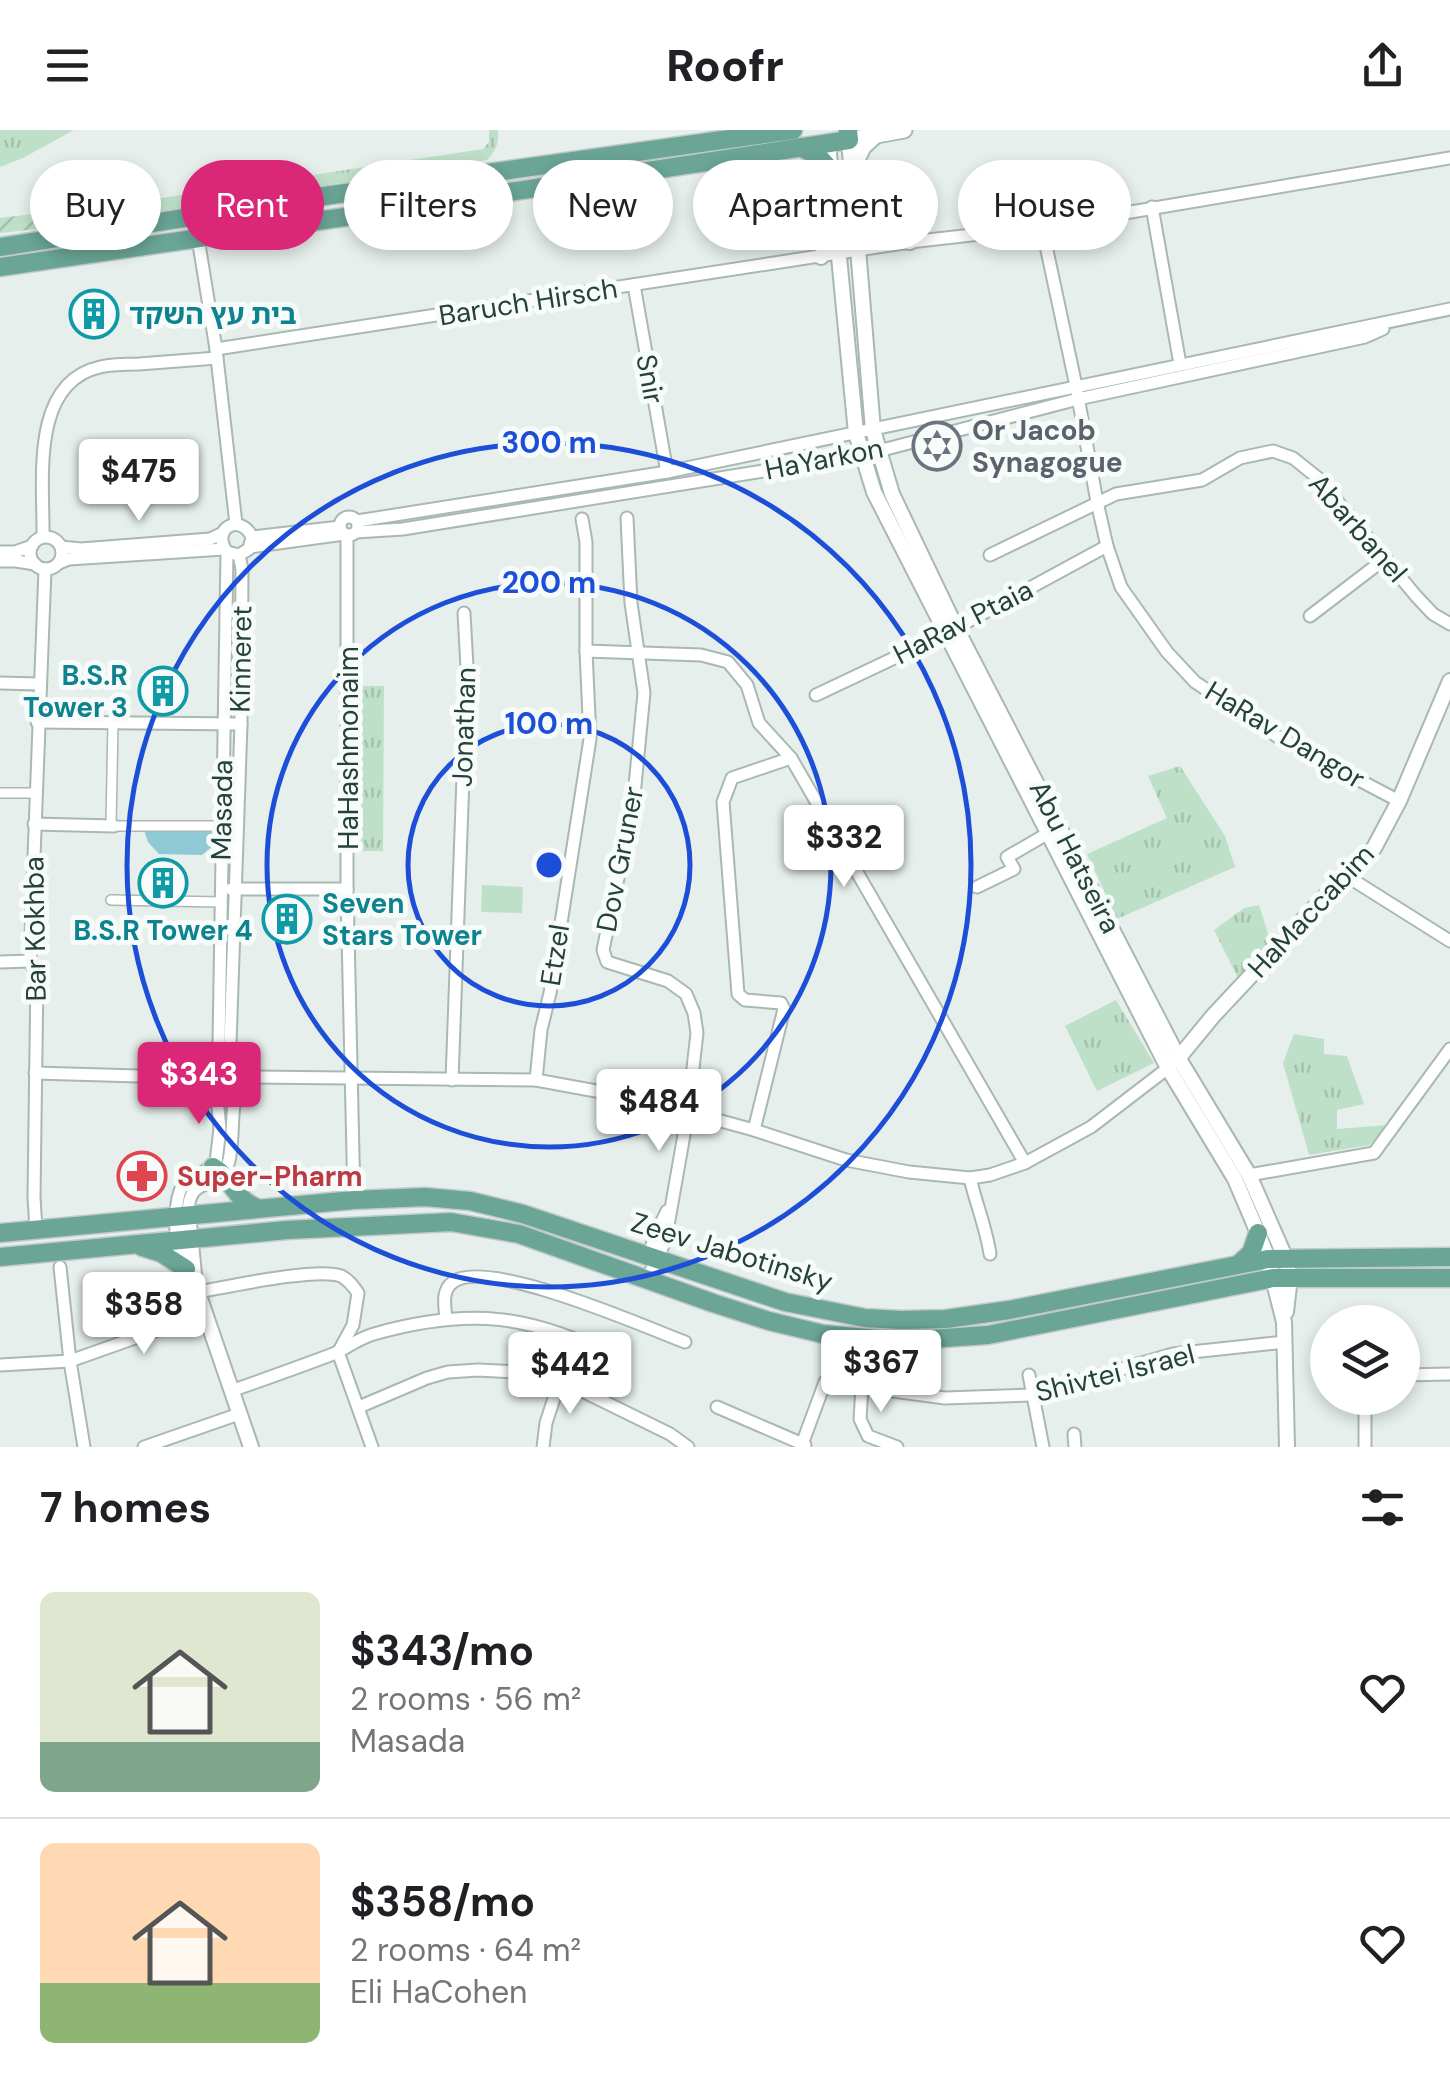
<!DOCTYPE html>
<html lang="en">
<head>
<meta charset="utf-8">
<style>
  :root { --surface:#fff; --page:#f6f6f6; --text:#202124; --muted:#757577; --line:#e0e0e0; --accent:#db2777 }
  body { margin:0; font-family:"DM Sans","Noto Sans Hebrew",sans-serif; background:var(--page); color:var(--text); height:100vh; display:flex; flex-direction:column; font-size:38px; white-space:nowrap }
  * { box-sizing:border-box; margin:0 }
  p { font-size:32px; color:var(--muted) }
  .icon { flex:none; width:55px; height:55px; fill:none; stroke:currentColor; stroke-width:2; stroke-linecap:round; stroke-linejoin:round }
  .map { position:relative; height:1317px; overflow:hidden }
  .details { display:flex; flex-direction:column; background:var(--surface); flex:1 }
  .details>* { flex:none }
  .hud { position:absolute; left:30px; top:30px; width:1390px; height:90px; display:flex; gap:20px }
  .tools { position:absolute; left:1310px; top:1175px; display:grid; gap:20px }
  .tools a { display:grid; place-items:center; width:110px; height:110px; border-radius:50%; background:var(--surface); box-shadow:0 5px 15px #0003; font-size:50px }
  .price { position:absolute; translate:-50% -85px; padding:0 22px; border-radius:10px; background:#fff; color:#222; font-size:32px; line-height:65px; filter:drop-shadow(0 2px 5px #0008) }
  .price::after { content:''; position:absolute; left:50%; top:60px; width:30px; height:22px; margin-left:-15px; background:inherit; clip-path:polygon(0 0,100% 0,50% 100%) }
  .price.current { background:var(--accent); color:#fff }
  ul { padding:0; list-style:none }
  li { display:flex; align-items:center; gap:30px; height:250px; padding:0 40px }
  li+li { border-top:2px solid var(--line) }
  li span { display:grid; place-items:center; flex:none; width:280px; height:200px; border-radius:15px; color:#555 }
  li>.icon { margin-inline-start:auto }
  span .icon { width:120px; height:120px; fill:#fffc; stroke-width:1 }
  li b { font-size:42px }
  h2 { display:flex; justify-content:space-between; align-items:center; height:120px; padding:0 40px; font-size:42px }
  .tag { padding:0 35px; border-radius:45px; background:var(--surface); box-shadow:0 5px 15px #0003; font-size:35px; line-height:90px }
  .tag.current { background:var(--accent); color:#fff }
  header { display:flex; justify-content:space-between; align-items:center; height:130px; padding:0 40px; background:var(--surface); font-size:45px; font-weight:800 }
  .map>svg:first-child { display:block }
  .grass { fill:url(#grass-tufts) }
  .garden { fill:url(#garden-furrows) }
  .pitch { fill:#bfe0c8 }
  .water { fill:#8ec9d4 }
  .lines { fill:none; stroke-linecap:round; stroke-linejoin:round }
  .pedestrian-casing { stroke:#a8b8b2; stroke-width:12 }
  .minor-casing { stroke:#a8b8b2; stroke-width:15 }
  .tertiary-casing { stroke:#a8b8b2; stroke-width:18 }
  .secondary-casing { stroke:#a4bbb3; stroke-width:19 }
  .primary-casing { stroke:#c2cac8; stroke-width:21 }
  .pedestrian { stroke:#fff; stroke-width:9 }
  .minor { stroke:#fff; stroke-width:11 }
  .tertiary { stroke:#fff; stroke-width:14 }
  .secondary { stroke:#fff; stroke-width:15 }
  .primary { stroke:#6aa596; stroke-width:18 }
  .ring { fill:none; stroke:#1d4ed8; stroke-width:5 }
  .labels { text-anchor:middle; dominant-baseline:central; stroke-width:10; stroke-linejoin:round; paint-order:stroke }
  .street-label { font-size:28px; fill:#24423a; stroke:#f7fbf9 }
  .culture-label { font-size:28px; font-weight:bold; fill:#0d838f; stroke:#f7fbf9; text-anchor:start }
  .worship-label { font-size:28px; font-weight:bold; fill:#5b616d; stroke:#f7fbf9; text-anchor:start }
  .health-label { font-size:28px; font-weight:bold; fill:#be3a42; stroke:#f7fbf9; text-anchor:start }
  .centre { fill:#1d4ed8; stroke:#f7fbf9; stroke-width:5 }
  .ring-label { font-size:30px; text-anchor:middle; font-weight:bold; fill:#1d4ed8; stroke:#f7fbf9; stroke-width:10; stroke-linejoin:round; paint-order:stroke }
</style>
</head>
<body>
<header><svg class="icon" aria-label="menu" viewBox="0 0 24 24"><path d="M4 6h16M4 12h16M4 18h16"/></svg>Roofr<svg class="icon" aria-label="share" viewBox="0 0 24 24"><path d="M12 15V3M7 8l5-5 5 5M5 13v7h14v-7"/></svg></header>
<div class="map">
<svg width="1450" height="1317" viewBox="0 0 1450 1317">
  <defs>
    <pattern id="grass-tufts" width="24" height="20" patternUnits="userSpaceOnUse" patternTransform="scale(2.5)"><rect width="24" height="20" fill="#bfe0c8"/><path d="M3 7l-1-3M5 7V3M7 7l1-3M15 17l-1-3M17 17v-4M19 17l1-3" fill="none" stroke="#a4c1ad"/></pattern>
    <pattern id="garden-furrows" width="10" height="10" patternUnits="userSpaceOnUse" patternTransform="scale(2.5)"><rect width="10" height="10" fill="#bfe0c8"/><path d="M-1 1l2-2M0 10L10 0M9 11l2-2" fill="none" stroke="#a4c1ad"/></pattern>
  </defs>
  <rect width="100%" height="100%" fill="#e6efeb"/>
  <g class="grass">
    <path d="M0 0H74L23 28 0 37Z"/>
    <path d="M489 0H498C499 13 496 21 487 30L155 82C143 82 136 82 129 73L483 19 489 12Z"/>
    <path d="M362 556H384L383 721H361Z"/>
    <path d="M1180 636 1225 706 1235 737 1117 789 1087 724 1167 688 1148 646Z"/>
    <path d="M1259 775 1271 813 1238 848 1214 800 1244 778Z"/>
    <path d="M1116 870 1154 933 1097 961 1065 896Z"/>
    <path d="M1294 904 1324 909V924L1347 926 1364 974 1337 980V999L1387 995 1370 1015 1309 1025 1283 933Z"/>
  </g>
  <path class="garden" d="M100 76C99 88 93 90 84 94L0 103V88Z"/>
  <path class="pitch" d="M482 755 523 757 522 783 481 782Z"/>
  <path class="water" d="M144 700H216L214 715 202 725 159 724 148 712Z"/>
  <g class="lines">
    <g class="pedestrian-casing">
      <g id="pedestrian">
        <path d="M0 663H35"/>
        <path d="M111 696 113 593"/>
        <path d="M114 696H222"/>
        <path d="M111 770 221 772"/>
      </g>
    </g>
    <g class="minor-casing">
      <g id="minor">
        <path d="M1152 77 1180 234"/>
        <path d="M1042 97 1076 256 1097 372 1107 416 1121 457 1167 522 1195 552 1281 609 1399 671"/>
        <path d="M198 108 216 219 236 394"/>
        <path d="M634 155 667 342"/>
        <path d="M216 219 910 112 1042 97 1450 28"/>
        <circle cx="349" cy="396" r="9"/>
        <path d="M627 388 631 473 644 563 633 676 603 820 607 832 668 851 686 864 694 883 697 903 688 982 666 1107 658 1129 646 1149"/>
        <path d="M357 391 667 342 1450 179"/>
        <path d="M356 402 403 399 863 325 1078 269 1365 207 1383 199"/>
        <path d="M347 405V759L354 1070"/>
        <path d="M43 407C44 353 29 253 100 237 113 234 127 234 139 234 165 232 191 230 217 228"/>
        <path d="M252 407 340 397"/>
        <circle cx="46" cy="423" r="16"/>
        <path d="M61 417 81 419 210 409 223 403"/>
        <path d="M250 417 344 404"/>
        <path d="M0 422H15L32 416"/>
        <path d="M990 425 1116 364 1202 350 1240 328 1273 321 1293 328 1318 348 1416 466 1433 484 1450 494"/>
        <path d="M0 431H16L35 434"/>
        <path d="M59 433 69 429 224 419"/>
        <path d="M1310 486 1386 428"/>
        <path d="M586 521 701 525 728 532 747 555 759 593 791 628 1025 1033"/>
        <path d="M0 553 38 554"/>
        <path d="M816 565 945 504 1107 416"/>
        <path d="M37 592 241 594"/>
        <path d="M34 694 114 696"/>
        <path d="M1345 745 1450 811"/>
        <path d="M977 757 1014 739 1007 727 1052 701"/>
        <path d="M231 759H347"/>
        <path d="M0 832 30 831"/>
        <circle cx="225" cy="951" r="19"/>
        <path d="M233 934 230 914 241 594 242 439 239 425"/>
        <path d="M214 936 219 913 227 422C210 399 240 382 252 407L249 419 239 425 227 422"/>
        <path d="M35 943 207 948"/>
        <path d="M244 947 536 950 607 963 688 982 754 1000 846 1030 909 1042 970 1048 990 1045 1025 1033 1091 997 1168 938"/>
        <path d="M452 950 467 537 464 483"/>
        <path d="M536 950 541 900 550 863 590 609 586 521V412L582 389"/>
        <path d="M754 1000 784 879 781 873 745 870 738 864 723 672 732 648 791 628"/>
        <path d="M1249 1045 1374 1023 1450 919"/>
        <path d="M970 1048C976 1074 986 1097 990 1124"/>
        <path d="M188 1084C188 1045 215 1061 226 1039 234 1025 231 985 235 967"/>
        <path d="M176 1085C178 1040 194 1055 216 1032L220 999 217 967"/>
        <path d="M36 1100 34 1067 37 845 30 831 45 439"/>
        <path d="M648 1129 654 1108 667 1081"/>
        <path d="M60 1137 70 1231 84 1317"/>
        <path d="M198 1162C227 1157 317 1137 341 1146 349 1150 353 1156 358 1163L353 1195 340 1219"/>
        <path d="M446 1189C445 1176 441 1161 453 1152 487 1127 645 1197 685 1212"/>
        <path d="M338 1222 372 1317"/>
        <path d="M0 1235 70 1231 205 1183"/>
        <path d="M1029 1245 1043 1317"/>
        <path d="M1402 1245 1450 1244"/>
        <path d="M862 1257 860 1289 868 1306 897 1317"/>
        <path d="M231 1261C265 1249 299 1237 333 1224 347 1218 359 1208 374 1204 469 1177 533 1184 619 1230"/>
        <path d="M1365 1268V1317"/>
        <path d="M359 1277 427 1248 448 1242 478 1240 537 1243 560 1250 670 1304 688 1317"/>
        <path d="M717 1277 805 1315"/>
        <path d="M1074 1304 1075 1317"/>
        <path d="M144 1317 239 1284"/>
        <path d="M543 1317 546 1293 560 1250"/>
        <path d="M801 1317 825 1252 945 1268 1032 1265 1173 1224 1285 1212"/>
      </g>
    </g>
    <g class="tertiary-casing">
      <g id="tertiary">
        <path d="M849 10 873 300 892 364 956 498 1179 929 1249 1045 1285 1127 1290 1147 1286 1182"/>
        <path d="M828 13 856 303 874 362 1168 938 1235 1049 1258 1103 1268 1129 1284 1192 1287 1317"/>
        <path d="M855 88C872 104 887 109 910 112"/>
        <path d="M821 127 836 97"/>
        <path d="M1176 931 1213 886 1345 745 1374 718 1399 671 1450 551"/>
        <path d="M188 1084 195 1154 251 1317"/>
        <path d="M176 1085 180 1124 188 1143"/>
      </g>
    </g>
    <g class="secondary-casing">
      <g id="secondary">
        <path d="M849 10 904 0"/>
        <path d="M852 40 863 17 877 4"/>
      </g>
    </g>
    <g class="primary-casing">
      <g id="primary">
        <path d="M800 17 818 26 829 38"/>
        <path d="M0 117 310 68 793 0"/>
        <path d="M0 137 366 84 849 10 848 0"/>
        <path d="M213 1037C232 1048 233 1068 257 1078"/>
        <path d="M0 1103 354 1070 425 1067 470 1071 523 1084 785 1172 865 1188 901 1190 946 1189 1009 1180 1268 1129 1450 1127"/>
        <path d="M142 1117 161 1123 186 1139"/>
        <path d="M0 1127 287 1100 451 1092 519 1104 713 1173 769 1191 823 1204 901 1211 988 1205 1273 1148H1450"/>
        <path d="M1239 1134 1251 1123 1258 1103"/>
      </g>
    </g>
    <use href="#pedestrian" class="pedestrian"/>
    <use href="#minor" class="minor"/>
    <use href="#tertiary" class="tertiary"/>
    <use href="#secondary" class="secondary"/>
    <use href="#primary" class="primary"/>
  </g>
  <g class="ring">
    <circle cx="549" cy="735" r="141"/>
    <circle cx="549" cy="735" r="282"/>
    <circle cx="549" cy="735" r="422"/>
  </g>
  <defs>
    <g id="building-ring" transform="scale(2.5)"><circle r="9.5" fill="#f7fbf9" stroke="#0f9aa8" stroke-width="1.5"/><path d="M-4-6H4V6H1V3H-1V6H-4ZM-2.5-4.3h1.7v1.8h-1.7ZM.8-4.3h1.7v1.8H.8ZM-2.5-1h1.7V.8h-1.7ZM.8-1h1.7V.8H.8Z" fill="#0f9aa8"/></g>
    <g id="synagogue-ring" transform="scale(2.5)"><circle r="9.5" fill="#f7fbf9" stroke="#6b7280" stroke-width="1.5"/><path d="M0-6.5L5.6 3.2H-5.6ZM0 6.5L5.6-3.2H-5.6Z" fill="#6b7280"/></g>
    <g id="pharmacy-ring" transform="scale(2.5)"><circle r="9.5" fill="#f7fbf9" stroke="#e0444e" stroke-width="1.5"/><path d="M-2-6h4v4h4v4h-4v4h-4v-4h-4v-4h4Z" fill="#e0444e"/></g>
  </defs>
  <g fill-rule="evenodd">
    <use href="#building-ring" x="94" y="184"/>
    <use href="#synagogue-ring" x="937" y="316"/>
    <use href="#building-ring" x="163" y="561"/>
    <use href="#building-ring" x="163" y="753"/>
    <use href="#building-ring" x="287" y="789"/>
    <use href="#pharmacy-ring" x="142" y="1046"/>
  </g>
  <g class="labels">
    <g class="street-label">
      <text transform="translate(528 172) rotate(-9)">Baruch Hirsch</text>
      <text transform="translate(650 249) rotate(80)">Snir</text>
      <text transform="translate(824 329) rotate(-11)">HaYarkon</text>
      <text transform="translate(1358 398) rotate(49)">Abarbanel</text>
      <text transform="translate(963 492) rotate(-27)">HaRav Ptaia</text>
      <text transform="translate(241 529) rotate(-89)">Kinneret</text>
      <text transform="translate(464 597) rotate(-88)">Jonathan</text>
      <text transform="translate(1285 605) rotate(31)">HaRav Dangor</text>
      <text transform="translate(348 618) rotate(-90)">HaHashmonaim</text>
      <text transform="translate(222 680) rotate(-89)">Masada</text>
      <text transform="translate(1075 727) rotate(63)">Abu Hatseira</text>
      <text transform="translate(620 729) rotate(-79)">Dov Gruner</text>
      <text transform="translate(1311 781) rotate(-47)">HaMaccabim</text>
      <text transform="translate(35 799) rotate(-91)">Bar Kokhba</text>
      <text transform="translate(555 825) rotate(-81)">Etzel</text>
      <text transform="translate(732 1122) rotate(17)">Zeev Jabotinsky</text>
      <text transform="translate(1115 1243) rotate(-14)">Shivtei Israel</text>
    </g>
    <g class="culture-label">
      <text x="129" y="184">בית עץ השקד</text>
      <text x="128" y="545" text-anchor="end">B.S.R<tspan x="128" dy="32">Tower 3</tspan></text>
      <text x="322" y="773">Seven<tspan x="322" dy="32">Stars Tower</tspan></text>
      <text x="163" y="800" text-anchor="middle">B.S.R Tower 4</text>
    </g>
    <g class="worship-label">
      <text x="972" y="300">Or Jacob<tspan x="972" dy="32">Synagogue</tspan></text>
    </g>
    <g class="health-label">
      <text x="177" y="1046">Super-Pharm</text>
    </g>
  </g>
  <circle cx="549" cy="735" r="15" class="centre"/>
  <g class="ring-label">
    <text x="549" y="323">300 m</text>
    <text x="549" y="463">200 m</text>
    <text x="549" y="604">100 m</text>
  </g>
</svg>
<div class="tools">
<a><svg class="icon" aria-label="layers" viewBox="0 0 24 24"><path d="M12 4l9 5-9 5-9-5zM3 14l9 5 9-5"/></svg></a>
</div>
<b class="price" style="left:139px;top:394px">$475</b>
<b class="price" style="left:844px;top:760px">$332</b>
<b class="price current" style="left:199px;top:997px">$343</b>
<b class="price" style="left:659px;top:1024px">$484</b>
<b class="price" style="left:144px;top:1227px">$358</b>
<b class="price" style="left:881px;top:1285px">$367</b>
<b class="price" style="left:570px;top:1287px">$442</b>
<div class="hud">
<a class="tag">Buy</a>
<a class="tag current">Rent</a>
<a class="tag">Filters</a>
<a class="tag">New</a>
<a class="tag">Apartment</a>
<a class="tag">House</a>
</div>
</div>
<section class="details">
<h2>7 homes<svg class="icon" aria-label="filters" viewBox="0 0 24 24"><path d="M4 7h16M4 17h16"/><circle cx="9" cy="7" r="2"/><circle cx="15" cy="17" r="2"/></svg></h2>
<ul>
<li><span style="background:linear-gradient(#dfe7d0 75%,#7fa58c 0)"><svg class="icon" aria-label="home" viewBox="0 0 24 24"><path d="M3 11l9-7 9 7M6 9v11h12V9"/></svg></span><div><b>$343/mo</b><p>2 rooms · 56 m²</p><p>Masada</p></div><svg class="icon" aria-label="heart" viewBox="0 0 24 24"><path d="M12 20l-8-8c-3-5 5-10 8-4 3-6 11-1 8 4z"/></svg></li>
<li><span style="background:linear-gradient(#ffd9b3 70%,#8fb573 0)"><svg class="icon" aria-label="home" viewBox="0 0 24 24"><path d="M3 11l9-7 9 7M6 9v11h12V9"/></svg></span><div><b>$358/mo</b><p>2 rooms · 64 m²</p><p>Eli HaCohen</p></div><svg class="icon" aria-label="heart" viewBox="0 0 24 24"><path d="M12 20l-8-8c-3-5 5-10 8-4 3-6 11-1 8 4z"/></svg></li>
</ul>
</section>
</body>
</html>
